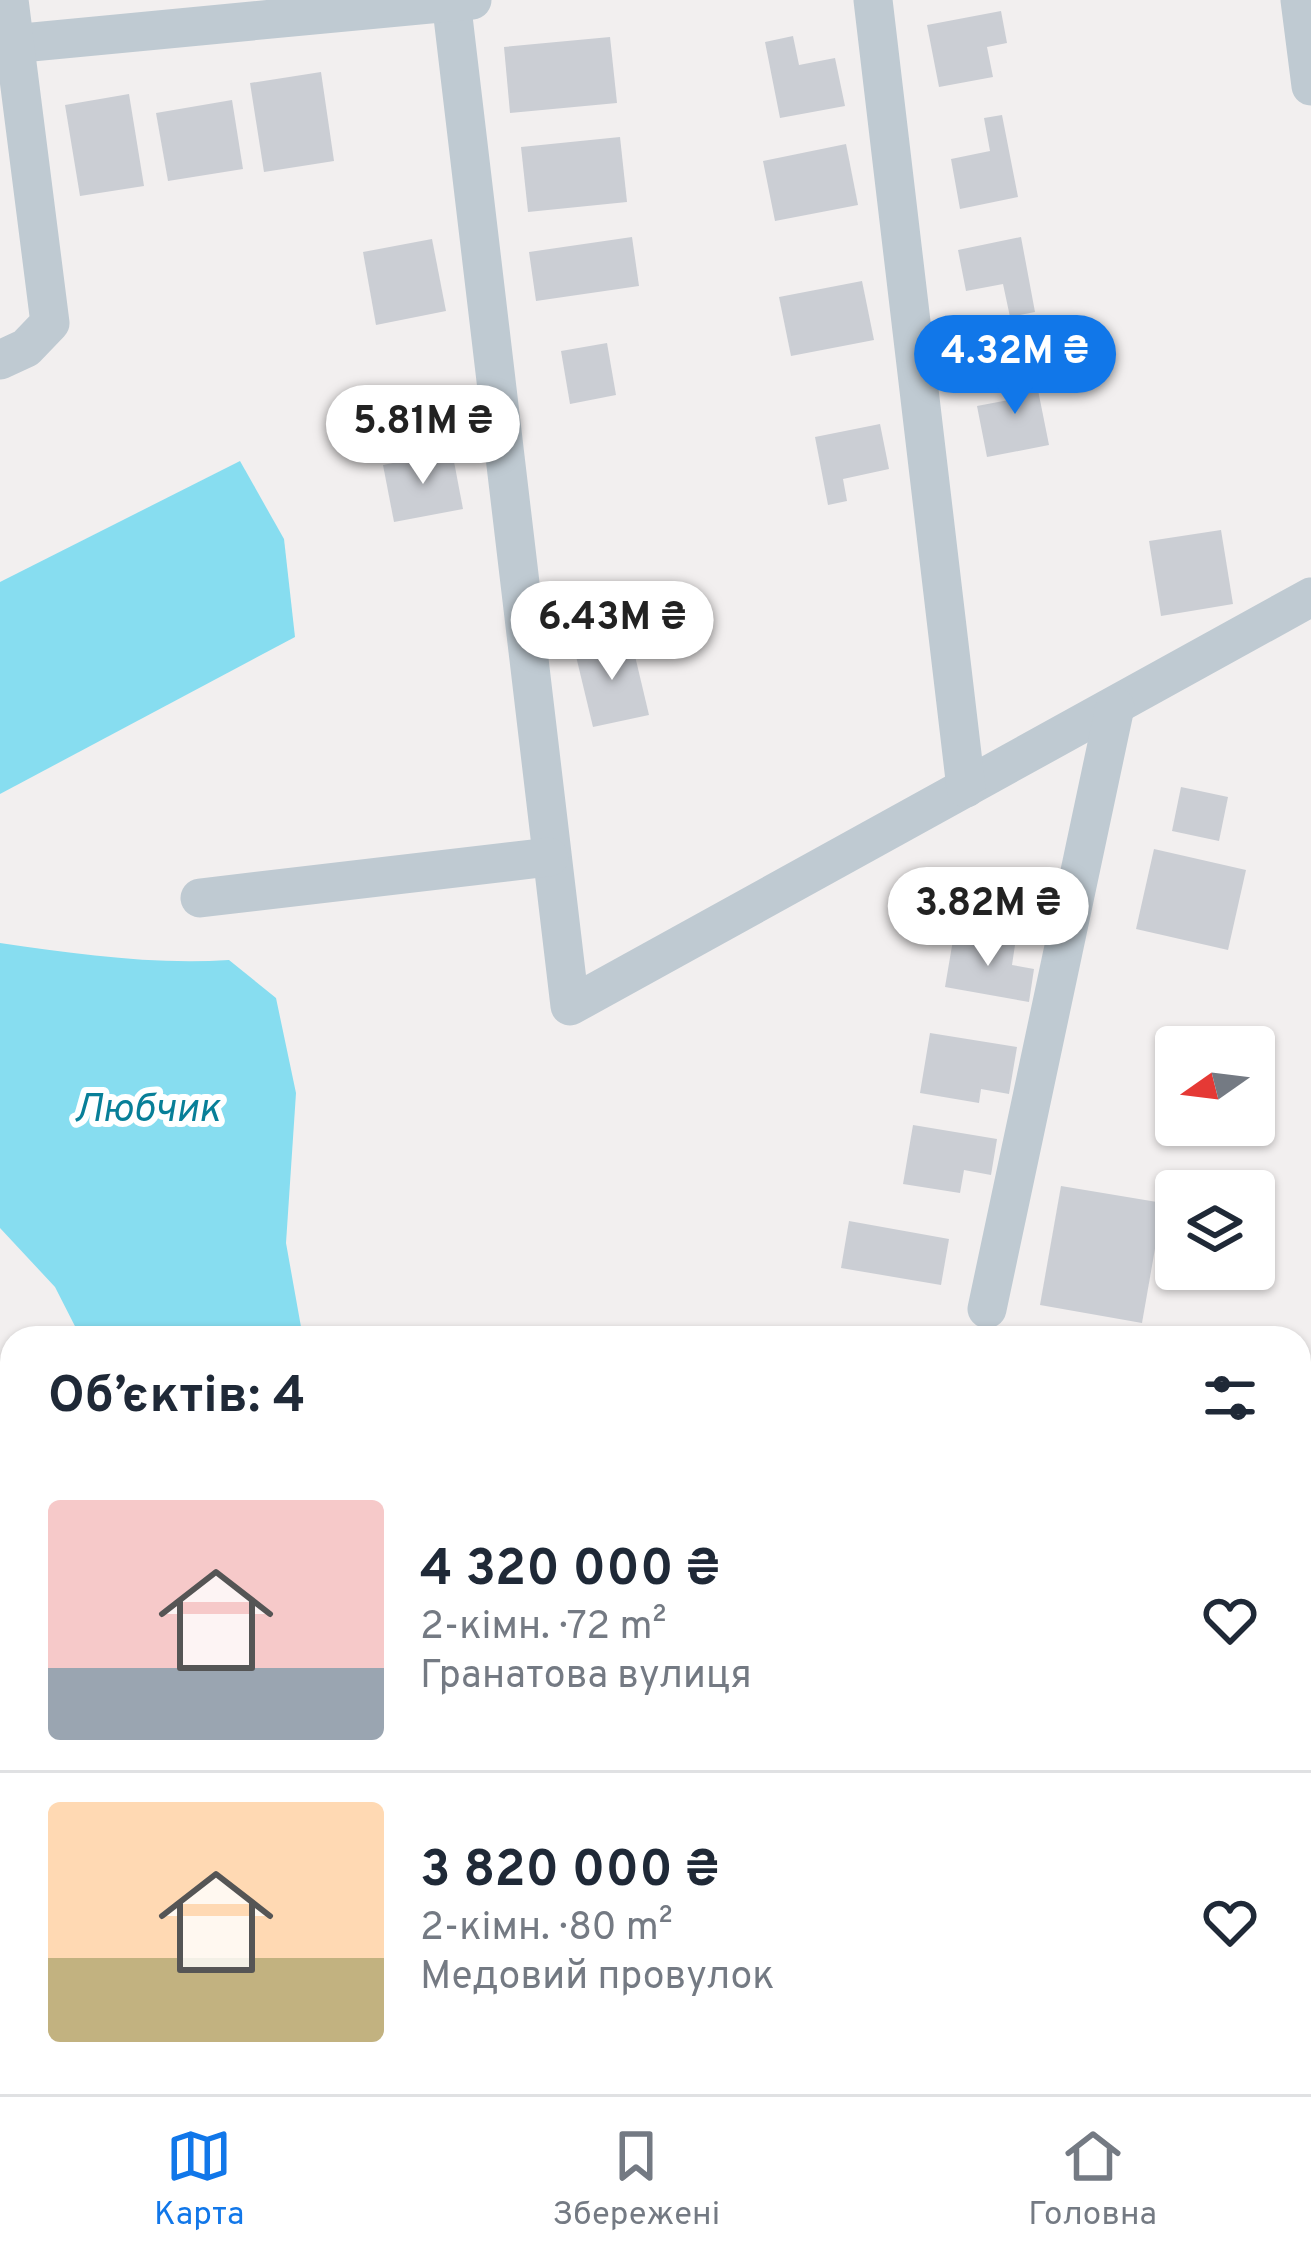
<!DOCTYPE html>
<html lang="uk">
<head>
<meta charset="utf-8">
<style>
  :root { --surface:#fff; --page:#f2f2f3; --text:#1f2937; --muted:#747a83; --line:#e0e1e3; --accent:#1177e9 }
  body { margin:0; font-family:Overpass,sans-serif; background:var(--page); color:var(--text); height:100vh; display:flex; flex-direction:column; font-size:45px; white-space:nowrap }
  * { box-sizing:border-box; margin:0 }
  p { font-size:39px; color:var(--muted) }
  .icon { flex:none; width:66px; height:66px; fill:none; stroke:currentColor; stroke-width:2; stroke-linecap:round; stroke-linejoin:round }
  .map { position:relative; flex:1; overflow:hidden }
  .details { position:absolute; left:0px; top:1326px; width:1311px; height:768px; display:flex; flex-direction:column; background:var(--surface); border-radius:36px 36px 0 0; box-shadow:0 3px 9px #0004 }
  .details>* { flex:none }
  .needle { width:78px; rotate:256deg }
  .buttons { position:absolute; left:1155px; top:1026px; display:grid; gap:24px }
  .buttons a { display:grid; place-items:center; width:120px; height:120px; border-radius:12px; background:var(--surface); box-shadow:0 3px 9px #0004; font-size:60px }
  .price { position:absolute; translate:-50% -102px; padding:0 27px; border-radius:42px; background:#fff; color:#222; font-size:39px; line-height:78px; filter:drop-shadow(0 3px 6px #0008) }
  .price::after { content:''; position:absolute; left:50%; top:72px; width:36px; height:27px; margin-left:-18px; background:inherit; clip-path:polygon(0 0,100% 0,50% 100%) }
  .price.on { background:var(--accent); color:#fff }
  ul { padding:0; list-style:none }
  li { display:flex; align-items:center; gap:36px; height:300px; padding:0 48px }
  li+li { border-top:3px solid var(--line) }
  li span { display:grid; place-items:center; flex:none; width:336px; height:240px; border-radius:12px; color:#555 }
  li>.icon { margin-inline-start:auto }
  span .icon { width:144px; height:144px; fill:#fffc; stroke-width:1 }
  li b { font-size:51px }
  h2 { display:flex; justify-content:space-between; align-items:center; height:144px; padding:0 48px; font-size:51px }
  .tab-bar { display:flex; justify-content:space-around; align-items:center; height:168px; border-top:3px solid var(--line); background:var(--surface); font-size:33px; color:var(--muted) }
  .tab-bar a { display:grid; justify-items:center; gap:6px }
  .tab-bar .on { color:var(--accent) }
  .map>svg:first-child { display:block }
  .water { fill:#87ddf0 }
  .building { fill:#cbced4 }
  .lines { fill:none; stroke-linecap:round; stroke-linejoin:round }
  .path { stroke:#72d09f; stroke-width:6; stroke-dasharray:9 6; stroke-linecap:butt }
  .minor { stroke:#bfcad2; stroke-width:39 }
  .labels { text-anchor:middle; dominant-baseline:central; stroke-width:12; stroke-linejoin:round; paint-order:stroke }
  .water-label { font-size:39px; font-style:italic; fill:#087f98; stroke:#fff }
</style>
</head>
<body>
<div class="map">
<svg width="1311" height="2094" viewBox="0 0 1311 2094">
  <rect width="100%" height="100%" fill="#f2efef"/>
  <g class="water">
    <path d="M240 461 284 539 295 637 0 794V582Z"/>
    <path d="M0 943C77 954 152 965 229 960L276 998 296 1093 286 1243 303 1338H81L55 1287 0 1228Z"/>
    <path d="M799 2082H950V2094H806Z"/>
  </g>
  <g class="building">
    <path d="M1001 11 1007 43 987 47 993 77 939 87 927 25Z"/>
    <path d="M793 36 799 65 835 58 845 106 780 118 765 42Z"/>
    <path d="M610 37 617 103 510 113 504 47Z"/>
    <path d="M321 72 334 161 264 172 250 83Z"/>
    <path d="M129 94 144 186 80 196 65 105Z"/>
    <path d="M232 100 243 169 168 181 156 113Z"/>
    <path d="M1002 115 1018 197 960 209 951 159 990 151 984 118Z"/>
    <path d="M620 137 627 202 528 212 521 147Z"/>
    <path d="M846 144 858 205 775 221 763 161Z"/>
    <path d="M632 237 639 286 536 301 529 252Z"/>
    <path d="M1021 237 1035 312 1010 317 1003 284 966 291 958 250Z"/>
    <path d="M432 239 446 311 376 325 363 252Z"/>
    <path d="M862 281 874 340 791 356 779 297Z"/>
    <path d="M607 343 616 395 570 404 561 351Z"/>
    <path d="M1032 360 1049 445 987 457 977 406 1019 398 1012 364Z"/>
    <path d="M880 424 889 469 843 479 847 501 828 505 815 437Z"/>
    <path d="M452 451 463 509 394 522 383 465Z"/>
    <path d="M1221 530 1233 604 1161 616 1149 541Z"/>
    <path d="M631 639 649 715 593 727 575 652Z"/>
    <path d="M1181 787 1228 797 1219 841 1172 831Z"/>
    <path d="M1154 849 1246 870 1228 950 1136 929Z"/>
    <path d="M954 934 1015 945 1012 965 1034 969 1029 1002 945 987Z"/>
    <path d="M930 1033 1017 1047 1009 1094 981 1089 979 1103 920 1093Z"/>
    <path d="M913 1125 997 1139 991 1175 964 1170 960 1193 903 1184Z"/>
    <path d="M1061 1186 1163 1203 1142 1323 1040 1305Z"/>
    <path d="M849 1221 949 1239 941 1285 841 1268Z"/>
  </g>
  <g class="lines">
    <g class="path">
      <path d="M1299 1919H1311"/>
      <path d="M1033 2094V2082"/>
    </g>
    <g class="minor">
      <path d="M451 0 570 1006 1311 597"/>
      <path d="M873 0 966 788"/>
      <path d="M1300 0 1311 86"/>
      <path d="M0 45 472 0"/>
      <path d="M0 360 26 348 50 323 9 0"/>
      <path d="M200 898 549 857"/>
      <path d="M987 1309 1115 707"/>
      <path d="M0 1654 12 1668"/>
      <path d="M1299 1753 1311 1752"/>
      <path d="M172 2082 173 2094"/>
    </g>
  </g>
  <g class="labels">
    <g class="water-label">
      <text x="147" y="1111">Любчик</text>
    </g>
  </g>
</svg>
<div class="buttons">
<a><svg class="needle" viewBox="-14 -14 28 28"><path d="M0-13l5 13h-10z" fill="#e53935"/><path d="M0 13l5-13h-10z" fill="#747a83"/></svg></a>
<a><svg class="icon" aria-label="layers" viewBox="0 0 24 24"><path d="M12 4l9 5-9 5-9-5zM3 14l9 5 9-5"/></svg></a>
</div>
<b class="price on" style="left:1015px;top:417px">4.32M ₴</b>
<b class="price" style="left:423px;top:487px">5.81M ₴</b>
<b class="price" style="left:612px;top:683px">6.43M ₴</b>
<b class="price" style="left:988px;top:969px">3.82M ₴</b>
<section class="details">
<h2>Об’єктів: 4<svg class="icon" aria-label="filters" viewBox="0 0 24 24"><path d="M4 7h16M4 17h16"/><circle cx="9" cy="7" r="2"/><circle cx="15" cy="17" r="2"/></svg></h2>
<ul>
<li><span style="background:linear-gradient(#f6c9c9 70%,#9aa5b1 0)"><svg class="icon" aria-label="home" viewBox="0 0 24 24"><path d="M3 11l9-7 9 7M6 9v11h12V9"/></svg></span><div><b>4 320 000 ₴</b><p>2-кімн. · 72 m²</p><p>Гранатова вулиця</p></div><svg class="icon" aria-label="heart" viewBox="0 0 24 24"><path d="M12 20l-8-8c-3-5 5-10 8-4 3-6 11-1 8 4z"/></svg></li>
<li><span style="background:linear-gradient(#ffd9b3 65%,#c2b280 0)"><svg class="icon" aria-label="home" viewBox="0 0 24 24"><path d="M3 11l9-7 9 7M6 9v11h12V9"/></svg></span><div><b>3 820 000 ₴</b><p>2-кімн. · 80 m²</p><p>Медовий провулок</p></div><svg class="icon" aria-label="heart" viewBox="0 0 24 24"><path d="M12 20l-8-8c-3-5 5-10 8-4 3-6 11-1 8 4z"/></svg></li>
</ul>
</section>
</div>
<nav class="tab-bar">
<a class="on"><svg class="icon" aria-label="map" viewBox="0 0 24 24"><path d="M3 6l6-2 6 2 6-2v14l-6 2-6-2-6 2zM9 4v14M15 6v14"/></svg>Карта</a>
<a><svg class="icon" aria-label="saved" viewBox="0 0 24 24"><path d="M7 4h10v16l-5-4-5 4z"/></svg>Збережені</a>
<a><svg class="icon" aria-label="home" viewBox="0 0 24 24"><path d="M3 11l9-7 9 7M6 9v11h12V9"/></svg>Головна</a>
</nav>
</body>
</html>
